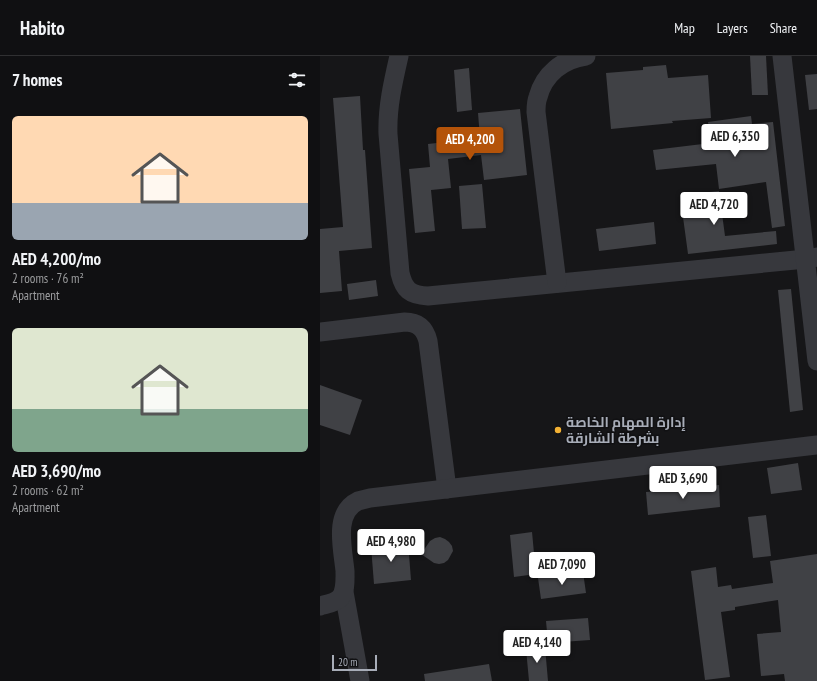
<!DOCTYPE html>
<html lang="en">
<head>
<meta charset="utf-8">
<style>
  :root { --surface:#101012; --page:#19191b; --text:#f1f3f6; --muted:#9c9d9f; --line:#303032; --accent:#b45309 }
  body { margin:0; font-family:"PT Sans Narrow",Cairo,sans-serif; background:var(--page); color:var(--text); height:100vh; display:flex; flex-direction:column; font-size:15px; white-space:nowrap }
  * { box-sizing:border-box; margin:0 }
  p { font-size:13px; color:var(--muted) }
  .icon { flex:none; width:22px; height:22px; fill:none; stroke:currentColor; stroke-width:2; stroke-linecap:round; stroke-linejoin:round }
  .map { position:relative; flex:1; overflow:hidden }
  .drawer { display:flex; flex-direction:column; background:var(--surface); width:320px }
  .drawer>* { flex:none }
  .scale { position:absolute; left:12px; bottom:10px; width:45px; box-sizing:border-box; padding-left:4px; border:2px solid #a8adb8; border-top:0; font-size:11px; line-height:14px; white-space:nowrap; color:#a8adb8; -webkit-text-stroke:3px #111113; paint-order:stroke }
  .price { position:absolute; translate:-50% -34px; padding:0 9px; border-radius:4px; background:#fff; color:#222; font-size:13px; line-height:26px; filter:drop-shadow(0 1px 2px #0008) }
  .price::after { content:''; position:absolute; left:50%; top:24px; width:12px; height:9px; margin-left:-6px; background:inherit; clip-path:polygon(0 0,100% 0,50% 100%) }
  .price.selected { background:var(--accent); color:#fff }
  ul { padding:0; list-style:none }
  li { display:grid; align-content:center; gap:8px; height:212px; padding:0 12px }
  li span { display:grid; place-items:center; height:124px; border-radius:6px; color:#555 }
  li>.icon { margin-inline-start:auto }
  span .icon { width:72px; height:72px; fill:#fffc; stroke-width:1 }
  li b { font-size:17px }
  h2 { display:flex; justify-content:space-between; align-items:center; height:48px; padding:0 12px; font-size:17px }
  header { display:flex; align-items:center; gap:24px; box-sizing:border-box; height:56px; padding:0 20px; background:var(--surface); border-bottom:1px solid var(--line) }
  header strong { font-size:19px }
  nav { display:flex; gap:22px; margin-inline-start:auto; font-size:14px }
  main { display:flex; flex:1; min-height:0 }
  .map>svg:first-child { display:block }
  .building { fill:#404145 }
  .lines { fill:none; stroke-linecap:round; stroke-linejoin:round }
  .minor { stroke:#37383d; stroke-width:19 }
  .poi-dot { fill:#f2b134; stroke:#111113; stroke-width:1.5 }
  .labels { text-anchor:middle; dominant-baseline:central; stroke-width:3; stroke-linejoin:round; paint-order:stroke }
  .poi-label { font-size:14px; font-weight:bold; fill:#a8adb8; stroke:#111113; text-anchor:start }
</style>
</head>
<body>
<header>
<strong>Habito</strong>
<nav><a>Map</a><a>Layers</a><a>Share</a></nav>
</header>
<main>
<section class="drawer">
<h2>7 homes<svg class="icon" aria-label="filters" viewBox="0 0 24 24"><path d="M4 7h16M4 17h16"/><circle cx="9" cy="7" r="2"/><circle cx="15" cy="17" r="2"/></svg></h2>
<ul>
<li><span style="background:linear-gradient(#ffd9b3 70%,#9aa5b1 0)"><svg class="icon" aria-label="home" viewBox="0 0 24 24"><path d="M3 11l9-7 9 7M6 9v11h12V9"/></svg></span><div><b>AED 4,200/mo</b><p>2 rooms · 76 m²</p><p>Apartment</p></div></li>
<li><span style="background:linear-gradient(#dfe7d0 65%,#7fa58c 0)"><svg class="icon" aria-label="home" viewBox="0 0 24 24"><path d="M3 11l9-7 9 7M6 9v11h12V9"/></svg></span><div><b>AED 3,690/mo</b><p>2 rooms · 62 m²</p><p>Apartment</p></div></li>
</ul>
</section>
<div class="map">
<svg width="497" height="625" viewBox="0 0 497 625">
  <rect width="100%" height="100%" fill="#161618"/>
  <g class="building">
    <path d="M430 0H446L448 39H432Z"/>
    <path d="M346 9 348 22 388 19 391 62 352 65 353 67 291 73 286 17 323 14V11Z"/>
    <path d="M149 12 152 54 137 56 134 14Z"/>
    <path d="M497 18V53L489 54 485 19Z"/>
    <path d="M40 40 43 94H45L52 192 19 195 22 235 0 237V173L23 171 13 42Z"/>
    <path d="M200 53 207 119 164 124 161 99 128 103 131 132 111 134 115 175 95 177 89 113 110 111 108 88 160 82 158 57Z"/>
    <path d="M431 60 432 68 453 66 465 170 452 172 446 126 399 133 396 108 336 114 333 94 391 87 388 66Z"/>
    <path d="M162 128 166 172 142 173 139 130Z"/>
    <path d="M399 135 405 180 456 175 457 188 368 198 360 139Z"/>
    <path d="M334 166 336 188 279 195 276 173Z"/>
    <path d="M56 224 58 240 29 244 27 228Z"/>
    <path d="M471 233 483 354 470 356 458 234Z"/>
    <path d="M0 329 42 344 30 379 0 369Z"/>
    <path d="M478 407 482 434 451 438 447 412Z"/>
    <path d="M399 429 400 451 328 459 326 436Z"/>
    <path d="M446 459 451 500 433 502 428 461Z"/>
    <path d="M212 476 216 518 194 521 190 479Z"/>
    <path d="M120 481 125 483 129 486 132 490 133 495 128 504 124 507 119 508 114 507 101 498 110 485 115 482Z"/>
    <path d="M88 486 91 524 54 528 51 490Z"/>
    <path d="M497 498V625H465L464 618 441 620 437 578 461 576 458 544 415 551V554L401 556 410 621 385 624 371 515 396 511 398 531 411 529 412 533 453 527 450 505Z"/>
    <path d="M263 516 266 537 221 543 218 522Z"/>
    <path d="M268 562 270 584 228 587 226 565Z"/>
    <path d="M225 591 228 625H209L206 593Z"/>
    <path d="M169 608 172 625H105L104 618Z"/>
  </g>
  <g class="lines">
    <g class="minor">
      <path d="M79 0C73 26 67 52 68 78L80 217C84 234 90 239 108 240L486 203 497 201"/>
      <path d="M462 0 497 305"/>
      <path d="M237 227 216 56C216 51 216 46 218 41 224 18 243 3 266 0"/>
      <path d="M0 276 85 266C98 266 105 273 108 285L127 433"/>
      <path d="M24 536 40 625"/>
      <path d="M0 550C7 548 15 547 20 542 26 535 25 524 25 515 23 493 13 457 38 445 42 444 46 443 50 442L497 389"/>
    </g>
  </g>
  <circle class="poi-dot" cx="238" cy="374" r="4"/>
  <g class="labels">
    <g class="poi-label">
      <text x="246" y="366">إدارة المهام الخاصة<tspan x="246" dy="16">بشرطة الشارقة</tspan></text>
    </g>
  </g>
</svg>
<div class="scale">20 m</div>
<b class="price" style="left:415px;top:102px">AED 6,350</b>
<b class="price selected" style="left:150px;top:105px">AED 4,200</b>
<b class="price" style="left:394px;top:170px">AED 4,720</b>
<b class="price" style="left:363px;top:444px">AED 3,690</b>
<b class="price" style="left:71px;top:507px">AED 4,980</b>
<b class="price" style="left:242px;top:530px">AED 7,090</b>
<b class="price" style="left:217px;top:608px">AED 4,140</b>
</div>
</main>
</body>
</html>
